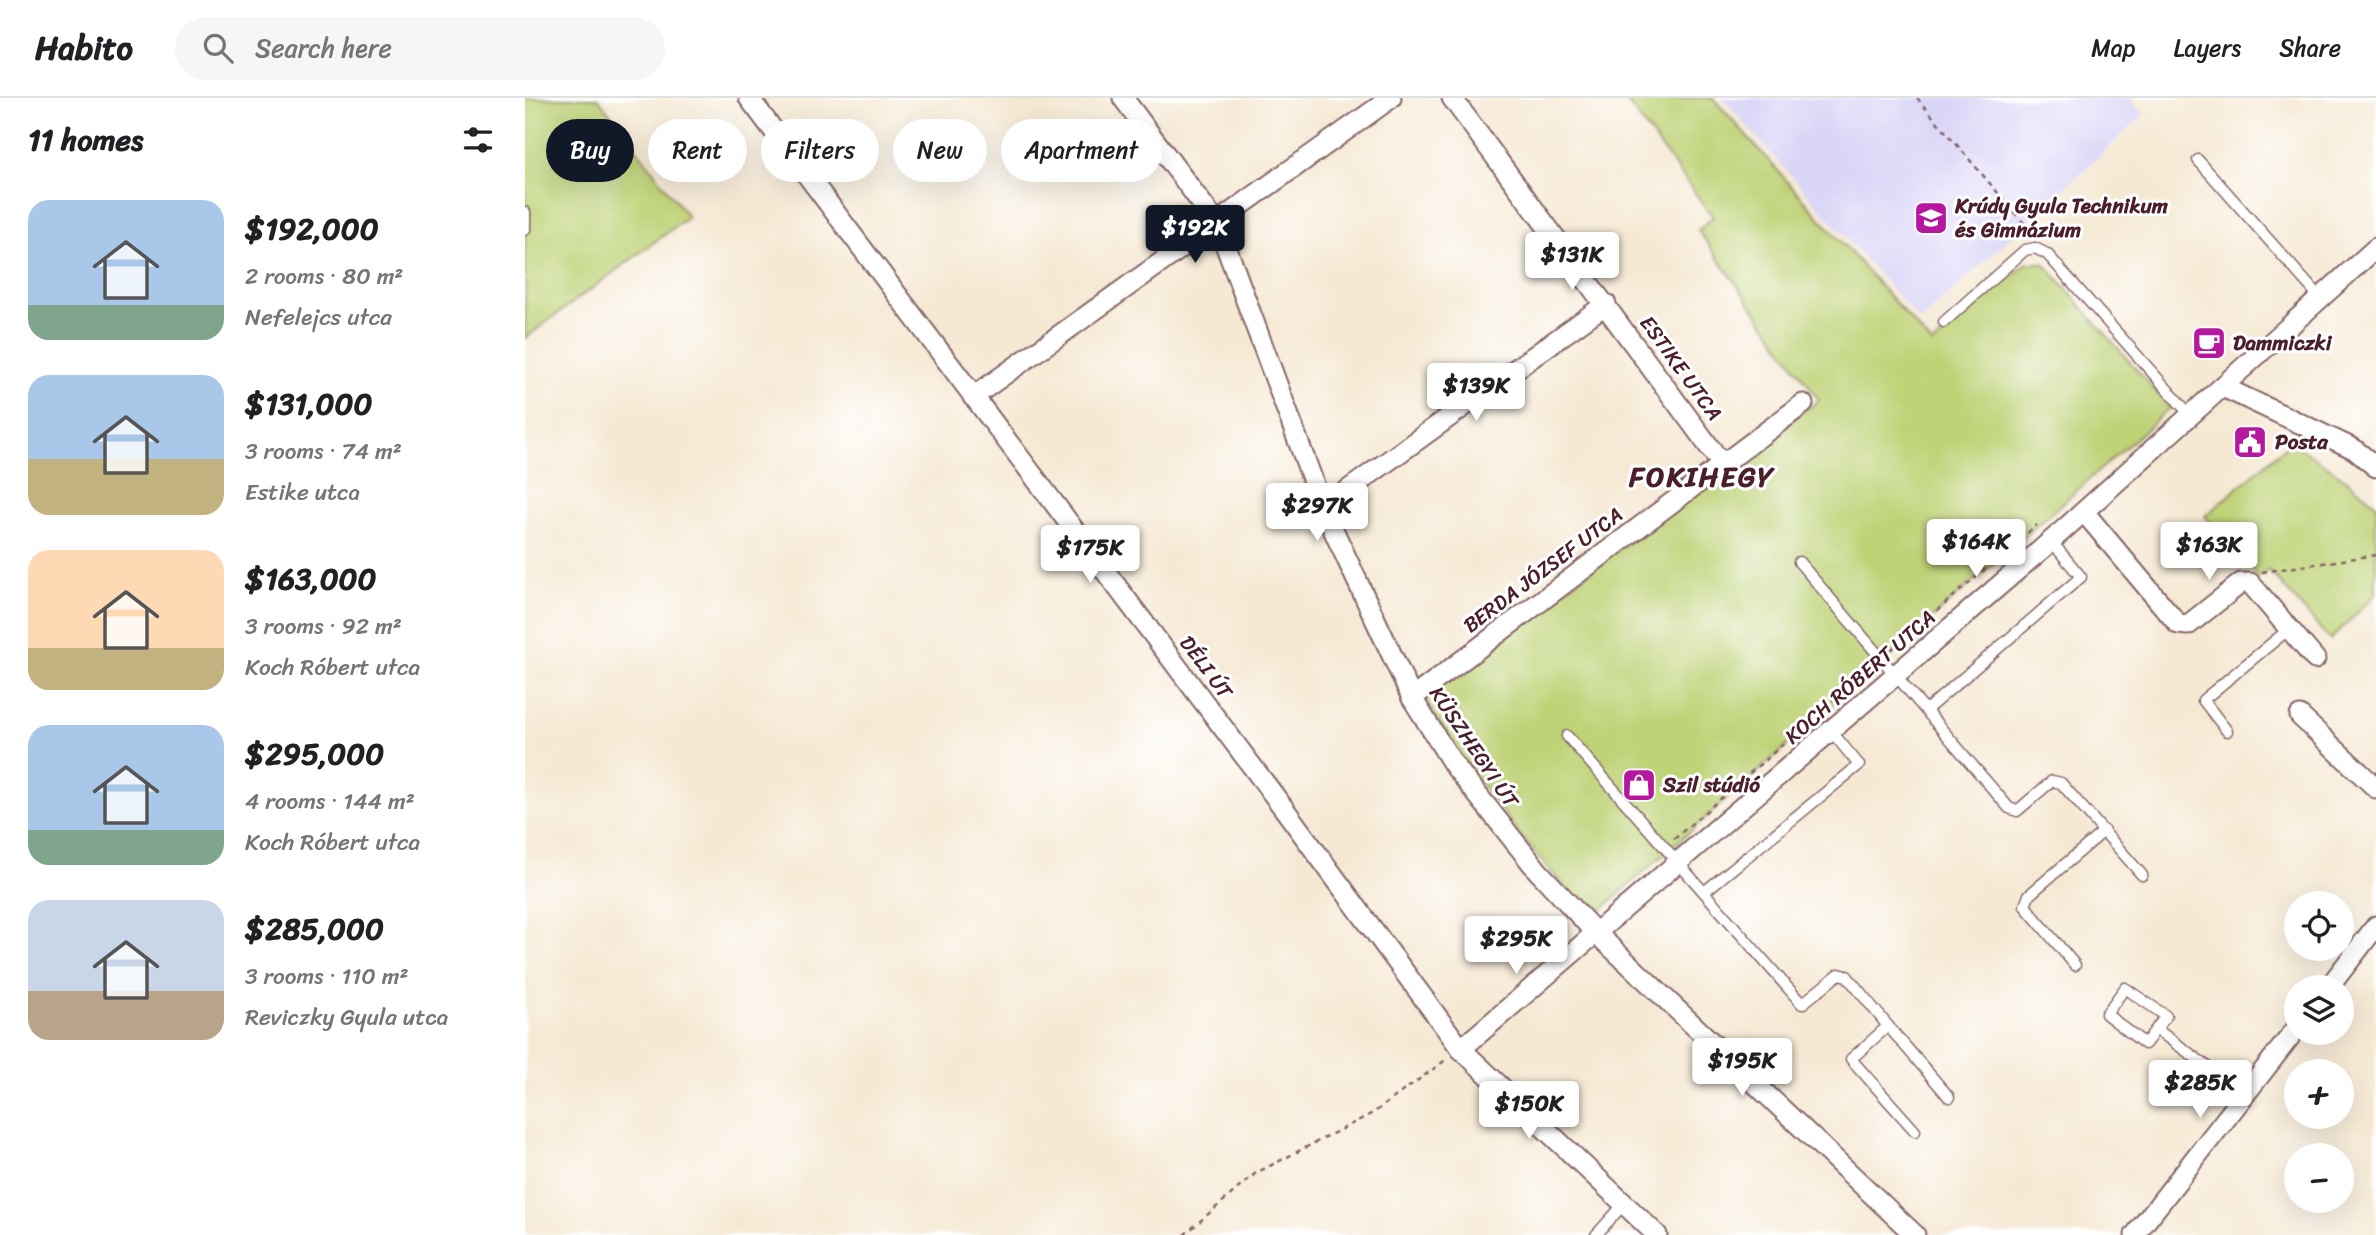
<!DOCTYPE html>
<html lang="en">
<head>
<meta charset="utf-8">
<style>
  :root { --surface:#fff; --page:#f6f6f6; --text:#202124; --muted:#757577; --line:#e0e0e0; --accent:#111827 }
  body { margin:0; font-family:Sriracha,sans-serif; background:var(--page); color:var(--text); height:100vh; display:flex; flex-direction:column; font-size:26px; white-space:nowrap }
  * { box-sizing:border-box; margin:0 }
  p { font-size:23px; color:var(--muted) }
  .icon { flex:none; width:38px; height:38px; fill:none; stroke:currentColor; stroke-width:2; stroke-linecap:round; stroke-linejoin:round }
  .map { position:relative; flex:1; overflow:hidden }
  .details { display:flex; flex-direction:column; background:var(--surface); width:525px }
  .details>* { flex:none }
  .guide { position:absolute; left:21px; top:21px; width:665px; height:63px; display:flex; gap:14px }
  .tools { position:absolute; left:1759px; top:793px; display:grid; gap:14px }
  .tools a { display:grid; place-items:center; width:70px; height:70px; border-radius:50%; background:var(--surface); box-shadow:0 7px 28px #0002; font-size:35px }
  .price { position:absolute; translate:-50% -60px; padding:0 16px; border-radius:7px; background:#fff; color:#222; font-size:23px; line-height:46px; filter:drop-shadow(0 2px 4px #0008) }
  .price::after { content:''; position:absolute; left:50%; top:42px; width:21px; height:16px; margin-left:-10px; background:inherit; clip-path:polygon(0 0,100% 0,50% 100%) }
  .price.on { background:var(--accent); color:#fff }
  ul { padding:0; list-style:none }
  li { display:flex; align-items:center; gap:21px; height:175px; padding:0 28px }
  li span { display:grid; place-items:center; flex:none; width:196px; height:140px; border-radius:21px; color:#555 }
  li>.icon { margin-inline-start:auto }
  span .icon { width:84px; height:84px; fill:#fffc; stroke-width:1 }
  li b { font-size:30px }
  h2 { display:flex; justify-content:space-between; align-items:center; height:84px; padding:0 28px; font-size:30px }
  .tag { padding:0 24px; border-radius:32px; background:var(--surface); box-shadow:0 7px 28px #0002; font-size:24px; line-height:63px }
  .tag.on { background:var(--accent); color:#fff }
  header { display:flex; align-items:center; gap:42px; box-sizing:border-box; height:98px; padding:0 35px; background:var(--surface); border-bottom:2px solid var(--line) }
  header strong { font-size:33px }
  nav { display:flex; gap:38px; margin-inline-start:auto; font-size:24px }
  .search { width:490px; height:63px; background:var(--page); display:flex; align-items:center; gap:18px; box-sizing:border-box; padding:0 24px; border-radius:38px; color:var(--muted); font-size:26px }
  main { display:flex; flex:1; min-height:0 }
  .map>svg:first-child { display:block }
  .built { fill:#dad6f7 }
  .green { fill:#bed276; stroke:#847850; stroke-width:2 }
  .lines { fill:none; stroke-linecap:round; stroke-linejoin:round }
  .service-casing { stroke:#866666; stroke-width:13 }
  .minor-casing { stroke:#866666; stroke-width:23 }
  .path { stroke:#866666; stroke-width:2.5; stroke-dasharray:5 5; stroke-linecap:butt }
  .service { stroke:#fff; stroke-width:10 }
  .minor { stroke:#fff; stroke-width:19 }
  .labels { text-anchor:middle; dominant-baseline:central; stroke-width:6; stroke-linejoin:round; paint-order:stroke }
  .poi-label { font-size:21px; font-weight:bold; fill:#4a1f2b; stroke:#fff; text-anchor:start }
  .street-label { font-size:21px; fill:#4a1f2b; stroke:#fff }
  .district-label { font-size:28px; font-weight:bold; letter-spacing:2px; fill:#4a1f2b; stroke:#fff }
</style>
</head>
<body>
<header>
<strong>Habito</strong>
<div class="search"><svg class="icon" aria-label="search" viewBox="0 0 24 24"><circle cx="10" cy="10" r="6"/><path d="M15 15l6 6"/></svg>Search here</div>
<nav><a>Map</a><a>Layers</a><a>Share</a></nav>
</header>
<main>
<section class="details">
<h2>11 homes<svg class="icon" aria-label="filters" viewBox="0 0 24 24"><path d="M4 7h16M4 17h16"/><circle cx="9" cy="7" r="2"/><circle cx="15" cy="17" r="2"/></svg></h2>
<ul>
<li><span style="background:linear-gradient(#a9c7e8 75%,#7fa58c 0)"><svg class="icon" aria-label="home" viewBox="0 0 24 24"><path d="M3 11l9-7 9 7M6 9v11h12V9"/></svg></span><div><b>$192,000</b><p>2 rooms · 80 m²</p><p>Nefelejcs utca</p></div></li>
<li><span style="background:linear-gradient(#a9c7e8 60%,#c2b280 0)"><svg class="icon" aria-label="home" viewBox="0 0 24 24"><path d="M3 11l9-7 9 7M6 9v11h12V9"/></svg></span><div><b>$131,000</b><p>3 rooms · 74 m²</p><p>Estike utca</p></div></li>
<li><span style="background:linear-gradient(#ffd9b3 70%,#c2b280 0)"><svg class="icon" aria-label="home" viewBox="0 0 24 24"><path d="M3 11l9-7 9 7M6 9v11h12V9"/></svg></span><div><b>$163,000</b><p>3 rooms · 92 m²</p><p>Koch Róbert utca</p></div></li>
<li><span style="background:linear-gradient(#a9c7e8 75%,#7fa58c 0)"><svg class="icon" aria-label="home" viewBox="0 0 24 24"><path d="M3 11l9-7 9 7M6 9v11h12V9"/></svg></span><div><b>$295,000</b><p>4 rooms · 144 m²</p><p>Koch Róbert utca</p></div></li>
<li><span style="background:linear-gradient(#c9d6e8 65%,#b9a48a 0)"><svg class="icon" aria-label="home" viewBox="0 0 24 24"><path d="M3 11l9-7 9 7M6 9v11h12V9"/></svg></span><div><b>$285,000</b><p>3 rooms · 110 m²</p><p>Reviczky Gyula utca</p></div></li>
</ul>
</section>
<div class="map">
<svg width="1851" height="1137" viewBox="0 0 1851 1137">
  <rect width="100%" height="100%" fill="#fff"/>
  <filter id="ink" filterUnits="userSpaceOnUse"><feTurbulence type="fractalNoise" baseFrequency=".0143" numOctaves="2"/><feDisplacementMap in="SourceGraphic" scale="14" xChannelSelector="R" yChannelSelector="G"/><feConvolveMatrix kernelMatrix="1 2 1 2 8 2 1 2 1" color-interpolation-filters="sRGB"/></filter>
  <filter id="wash" filterUnits="userSpaceOnUse"><feTurbulence type="fractalNoise" baseFrequency=".00686" numOctaves="4" result="noise"/><feDisplacementMap in="SourceGraphic" scale="28" xChannelSelector="R" yChannelSelector="G"/><feGaussianBlur stdDeviation="1.57" result="paint"/><feColorMatrix in="noise" values="0 0 0 0 0 0 0 0 0 0 0 0 0 0 0 0 0 1.4 0 .05"/><feComposite in="paint" operator="in"/></filter>
  <g filter="url(#wash)">
    <rect width="100%" height="100%" fill="#f6e9d4"/>
    <path class="built" d="M1197 0H1604L1619 17 1395 223Z"/>
    <g class="green">
      <path d="M0 0H73L163 119 0 240Z"/>
      <path d="M1107 0H1188L1407 246 1503 165H1519L1645 310 1068 819C1003 752 947 679 898 598L1294 302 1173 132 1188 119 1102 4Z"/>
      <path d="M1766 344 1821 381 1851 406V496L1805 542 1744 472 1733 480 1680 418Z"/>
    </g>
  </g>
  <g filter="url(#ink)">
    <g class="lines">
      <g class="service-casing">
        <g id="service">
          <path d="M1673 62 1796 201"/>
          <path d="M0 114V132"/>
          <path d="M1419 224 1500 152 1510 150 1522 156 1666 318"/>
          <path d="M1274 464 1484 710 1492 713 1527 683 1536 685 1617 777"/>
          <path d="M1401 612 1556 479 1526 443"/>
          <path d="M1702 633 1678 602 1764 531"/>
          <path d="M1042 638 1277 906 1314 876 1322 878 1363 928 1326 961 1390 1033"/>
          <path d="M1179 794 1334 667 1307 634"/>
          <path d="M1550 867 1500 808 1504 797 1579 733"/>
          <path d="M1363 928 1424 999"/>
          <path d="M1631 931 1620 946 1581 916 1600 890 1641 918 1631 931 1720 996"/>
          <path d="M1071 1137 1099 1106"/>
        </g>
      </g>
      <g class="minor-casing">
        <g id="minor">
          <path d="M224 0 757 708 936 951 1132 1137"/>
          <path d="M598 0 693 127 798 410 887 600 928 666 1013 773 1071 835 1390 1137"/>
          <path d="M927 0 1197 366"/>
          <path d="M1698 289 1829 351 1851 369"/>
          <path d="M448 299 866 0"/>
          <path d="M798 410 1081 206"/>
          <path d="M1559 414 1653 526 1663 527 1716 485H1725L1790 561"/>
          <path d="M887 600 1278 306"/>
          <path d="M1775 618 1851 690"/>
          <path d="M1804 889 1851 828"/>
          <path d="M936 951 1526 443 1851 150"/>
          <path d="M1610 1137 1771 931"/>
        </g>
      </g>
      <g class="path">
        <path d="M1392 0 1508 136"/>
        <path d="M1737 474 1851 457"/>
        <path d="M1366 552 1512 427"/>
        <path d="M1149 741 1348 568"/>
        <path d="M659 1137 731 1075 848 1015 922 961"/>
      </g>
      <use href="#service" class="service"/>
      <use href="#minor" class="minor"/>
    </g>
  </g>
  <defs>
    <g id="school-square" transform="scale(1.75)"><rect x="-9" y="-9" width="18" height="18" rx="4" fill="#b5179e" stroke="#fff"/><path d="M0-5L7-2L0 1L-7-2ZM-4 1L0 2.5L4 1V4Q0 6-4 4Z" fill="#fff"/></g>
    <g id="cafe-square" transform="scale(1.75)"><rect x="-9" y="-9" width="18" height="18" rx="4" fill="#b5179e" stroke="#fff"/><path d="M-5.5-4.5H6V0H3Q3 3.5 0 3.5H-2.5Q-5.5 3.5-5.5 0ZM3-3.2v2h1.7v-2ZM-6 4.5H4V6H-6Z" fill="#fff"/></g>
    <g id="civic-square" transform="scale(1.75)"><rect x="-9" y="-9" width="18" height="18" rx="4" fill="#b5179e" stroke="#fff"/><path d="M-.6-6.5H3V-4.5H.6V-3L4-1V1h2V6H-6V1h2V-1L-.6-3ZM-1.2 2.5V6h2.4V2.5Z" fill="#fff"/></g>
    <g id="shop-square" transform="scale(1.75)"><rect x="-9" y="-9" width="18" height="18" rx="4" fill="#b5179e" stroke="#fff"/><path d="M-5-2.5h2.3a2.7 3.5 0 0 1 5.4 0H5L5.5 6h-11ZM-1.5-2.5h3a1.5 2.3 0 0 0-3 0Z" fill="#fff"/></g>
  </defs>
  <g fill-rule="evenodd">
    <use href="#school-square" x="1406" y="120"/>
    <use href="#cafe-square" x="1684" y="245"/>
    <use href="#civic-square" x="1725" y="344"/>
    <use href="#shop-square" x="1114" y="687"/>
  </g>
  <g class="labels">
    <g class="poi-label">
      <text x="1430" y="108">Krúdy Gyula Technikum<tspan x="1430" dy="24">és Gimnázium</tspan></text>
      <text x="1708" y="245">Dammiczki</text>
      <text x="1750" y="344">Posta</text>
      <text x="1138" y="687">Szil stúdió</text>
    </g>
    <g class="street-label">
      <text transform="translate(1156 270) rotate(54)">ESTIKE UTCA</text>
      <text transform="translate(1018 472) rotate(-37)">BERDA JÓZSEF UTCA</text>
      <text transform="translate(681 569) rotate(53)">DÉLI ÚT</text>
      <text transform="translate(1335 579) rotate(-41)">KOCH RÓBERT UTCA</text>
      <text transform="translate(949 649) rotate(56)">KÜSZHEGYI ÚT</text>
    </g>
    <g class="district-label">
      <text x="1177" y="378">FOKIHEGY</text>
    </g>
  </g>
</svg>
<div class="tools">
<a><svg class="icon" aria-label="locate" viewBox="0 0 24 24"><circle cx="12" cy="12" r="6"/><path d="M12 2v4M12 18v4M2 12h4M18 12h4"/></svg></a>
<a><svg class="icon" aria-label="layers" viewBox="0 0 24 24"><path d="M12 4l9 5-9 5-9-5zM3 14l9 5 9-5"/></svg></a>
<a>+</a>
<a>−</a>
</div>
<b class="price on" style="left:670px;top:167px">$192K</b>
<b class="price" style="left:1047px;top:194px">$131K</b>
<b class="price" style="left:951px;top:325px">$139K</b>
<b class="price" style="left:792px;top:445px">$297K</b>
<b class="price" style="left:1451px;top:481px">$164K</b>
<b class="price" style="left:1684px;top:484px">$163K</b>
<b class="price" style="left:565px;top:487px">$175K</b>
<b class="price" style="left:991px;top:878px">$295K</b>
<b class="price" style="left:1217px;top:1000px">$195K</b>
<b class="price" style="left:1675px;top:1022px">$285K</b>
<b class="price" style="left:1004px;top:1043px">$150K</b>
<div class="guide">
<a class="tag on">Buy</a>
<a class="tag">Rent</a>
<a class="tag">Filters</a>
<a class="tag">New</a>
<a class="tag">Apartment</a>
</div>
</div>
</main>
</body>
</html>
